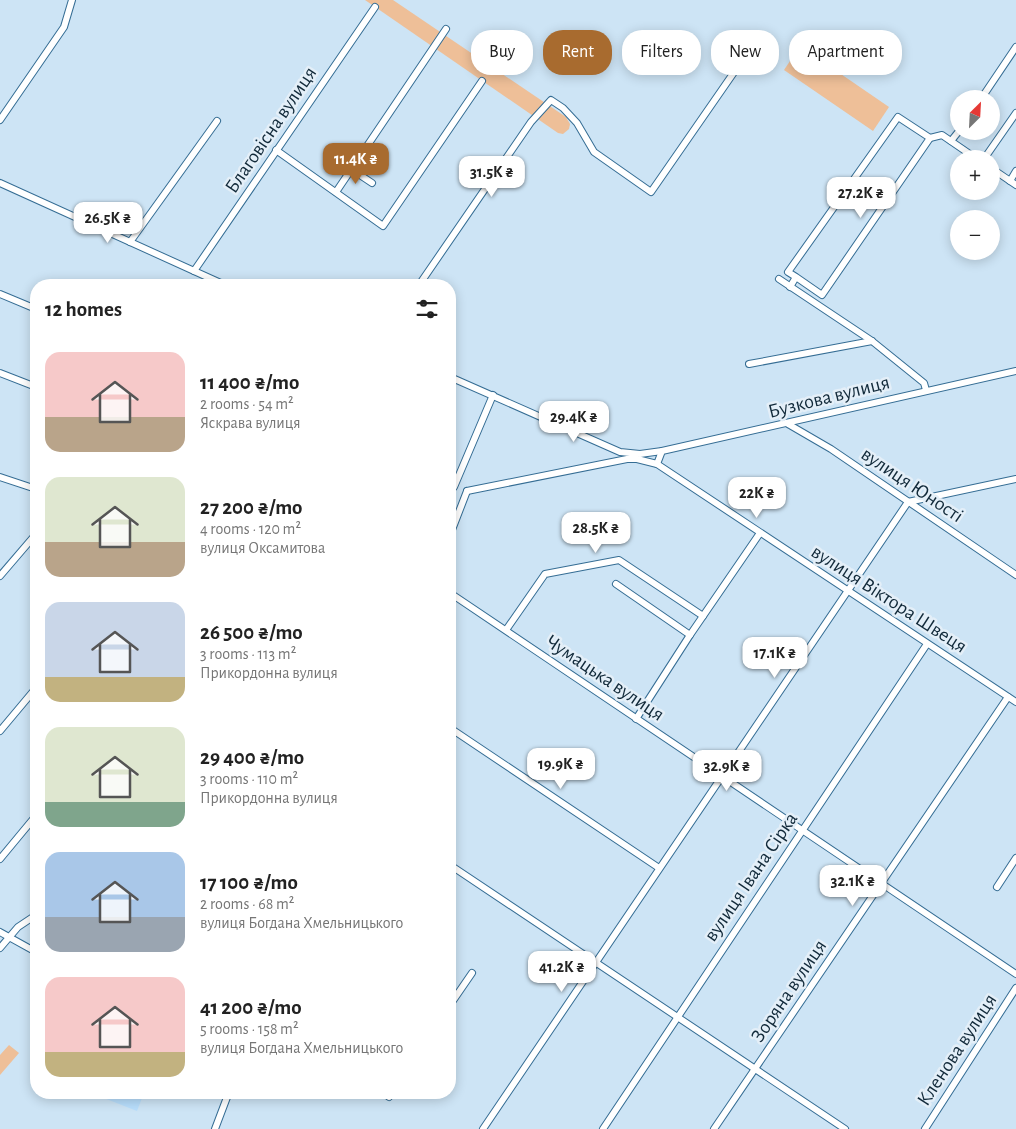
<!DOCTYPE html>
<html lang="en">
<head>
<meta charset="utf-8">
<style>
  :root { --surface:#fff; --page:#f6f6f6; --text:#222; --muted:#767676; --accent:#a86b2f }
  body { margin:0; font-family:"Alegreya Sans",sans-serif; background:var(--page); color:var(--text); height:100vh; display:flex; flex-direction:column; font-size:19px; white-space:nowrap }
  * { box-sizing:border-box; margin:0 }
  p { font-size:16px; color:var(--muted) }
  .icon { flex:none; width:28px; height:28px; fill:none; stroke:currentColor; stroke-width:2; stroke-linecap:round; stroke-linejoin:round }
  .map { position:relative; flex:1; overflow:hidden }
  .sheet { position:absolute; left:30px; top:279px; width:426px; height:820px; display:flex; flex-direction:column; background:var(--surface); border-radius:20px; box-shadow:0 2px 12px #0003 }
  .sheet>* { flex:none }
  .hud { position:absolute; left:471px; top:30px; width:469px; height:45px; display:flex; gap:10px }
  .needle { width:32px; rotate:24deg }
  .tools { position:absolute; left:950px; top:90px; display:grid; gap:10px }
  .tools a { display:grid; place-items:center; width:50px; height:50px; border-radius:50%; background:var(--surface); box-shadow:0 2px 12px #0003; font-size:25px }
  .price { position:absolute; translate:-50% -42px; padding:0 11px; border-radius:10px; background:#fff; color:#222; font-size:16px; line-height:32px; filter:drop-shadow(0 1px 2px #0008) }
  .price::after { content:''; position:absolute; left:50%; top:30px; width:15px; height:11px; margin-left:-8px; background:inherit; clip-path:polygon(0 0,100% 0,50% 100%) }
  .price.on { background:var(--accent); color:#fff }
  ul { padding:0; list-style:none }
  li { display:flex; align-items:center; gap:15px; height:125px; padding:0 15px }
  li span { display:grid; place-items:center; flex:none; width:140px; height:100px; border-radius:15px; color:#555 }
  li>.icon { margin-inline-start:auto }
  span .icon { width:60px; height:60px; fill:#fffc; stroke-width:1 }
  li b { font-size:21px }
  h2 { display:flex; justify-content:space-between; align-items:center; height:60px; padding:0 15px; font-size:21px }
  .chip { padding:0 18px; border-radius:20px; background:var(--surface); box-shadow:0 2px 12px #0003; font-size:18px; line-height:45px }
  .chip.on { background:var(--accent); color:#fff }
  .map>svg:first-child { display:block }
  .built { fill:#b8defc }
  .green { fill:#eebf98 }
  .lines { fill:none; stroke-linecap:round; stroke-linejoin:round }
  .minor-casing { stroke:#356d94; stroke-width:8 }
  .minor { stroke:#fff; stroke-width:6 }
  .labels { text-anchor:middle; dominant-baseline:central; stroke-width:5; stroke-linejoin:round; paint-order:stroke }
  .street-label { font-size:20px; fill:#122a3a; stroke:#e4eff8 }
</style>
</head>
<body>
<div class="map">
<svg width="1016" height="1129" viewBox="0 0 1016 1129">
  <rect width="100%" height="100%" fill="#cde4f5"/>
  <path class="built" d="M91 1093H144L137 1111Z"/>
  <g class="green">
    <path d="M365 0H393L566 117 570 124 569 129 563 134 558 133Z"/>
    <path d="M800 46 889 107 873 131 784 70Z"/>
    <path d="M9 1045 19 1053 0 1075V1055Z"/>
  </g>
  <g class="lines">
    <g class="minor-casing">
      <g id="minor">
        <path d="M981 99 1016 47"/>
        <path d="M0 120 64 27 72 0"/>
        <path d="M930 138 942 135 977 159"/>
        <path d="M951 141 959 131"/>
        <path d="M276 150 383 226 482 81"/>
        <path d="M984 159 1016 113"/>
        <path d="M991 168 1016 185"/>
        <path d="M351 169 372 183"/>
        <path d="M1010 181 1016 171"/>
        <path d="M0 183 225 285"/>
        <path d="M336 192 446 29"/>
        <path d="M130 242 217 121"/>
        <path d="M194 271 375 7"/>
        <path d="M779 279 872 341 924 383 926 390"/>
        <path d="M419 285 531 122 551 100 563 108 577 123 594 152 651 192 755 42"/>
        <path d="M790 287 796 277 822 295 930 138 898 117 788 272 796 277"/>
        <path d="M0 294 36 309"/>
        <path d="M749 364 872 341"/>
        <path d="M0 373 36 387"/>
        <path d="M450 377 620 452 640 454 662 451"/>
        <path d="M788 424 831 449 1016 575"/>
        <path d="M657 464 662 451 1016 371"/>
        <path d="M0 477 36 489"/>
        <path d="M454 487 493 395"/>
        <path d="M467 491 627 459H637L657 464 1016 702"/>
        <path d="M450 535 467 491"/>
        <path d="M0 576 36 534"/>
        <path d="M616 584 690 635"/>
        <path d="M450 593 1016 974"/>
        <path d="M506 630 545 574 619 560 703 616"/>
        <path d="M636 719 690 635 760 533"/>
        <path d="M450 728 659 868"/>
        <path d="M0 731 36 688"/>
        <path d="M0 859 34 818"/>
        <path d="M450 865 845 1129"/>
        <path d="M997 887 1016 858"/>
        <path d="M0 932 36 952"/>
        <path d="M0 948 18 927 36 915"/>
        <path d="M450 1005 472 973"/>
        <path d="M383 1092 389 1097"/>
        <path d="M215 1129 229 1092"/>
        <path d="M483 1129 908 502 1016 479"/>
        <path d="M603 1129 927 644"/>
        <path d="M714 1129 1008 697"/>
        <path d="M925 1129 1016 988"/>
      </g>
    </g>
    <use href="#minor" class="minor"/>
  </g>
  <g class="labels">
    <g class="street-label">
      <text transform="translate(271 130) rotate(-56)">Благовісна вулиця</text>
      <text transform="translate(829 397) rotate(-14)">Бузкова вулиця</text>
      <text transform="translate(912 485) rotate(34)">вулиця Юності</text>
      <text transform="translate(889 599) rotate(33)">вулиця Віктора Швеця</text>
      <text transform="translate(605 678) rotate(34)">Чумацька вулиця</text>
      <text transform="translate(751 877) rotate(-56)">вулиця Івана Сірка</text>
      <text transform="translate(789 991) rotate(-56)">Зоряна вулиця</text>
      <text transform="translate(957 1050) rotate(-57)">Кленова вулиця</text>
    </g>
  </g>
</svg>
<div class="tools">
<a><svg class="needle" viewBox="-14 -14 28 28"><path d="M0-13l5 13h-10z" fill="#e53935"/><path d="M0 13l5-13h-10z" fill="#767676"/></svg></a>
<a>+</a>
<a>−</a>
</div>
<b class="price on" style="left:356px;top:185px">11.4K ₴</b>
<b class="price" style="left:492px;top:198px">31.5K ₴</b>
<b class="price" style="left:861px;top:219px">27.2K ₴</b>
<b class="price" style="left:108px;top:244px">26.5K ₴</b>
<b class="price" style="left:574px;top:443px">29.4K ₴</b>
<b class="price" style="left:757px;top:519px">22K ₴</b>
<b class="price" style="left:596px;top:554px">28.5K ₴</b>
<b class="price" style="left:775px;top:679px">17.1K ₴</b>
<b class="price" style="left:561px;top:790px">19.9K ₴</b>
<b class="price" style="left:727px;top:792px">32.9K ₴</b>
<b class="price" style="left:853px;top:907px">32.1K ₴</b>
<b class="price" style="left:562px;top:993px">41.2K ₴</b>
<div class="hud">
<a class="chip">Buy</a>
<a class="chip on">Rent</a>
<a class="chip">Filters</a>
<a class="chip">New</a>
<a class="chip">Apartment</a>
</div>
<section class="sheet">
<h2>12 homes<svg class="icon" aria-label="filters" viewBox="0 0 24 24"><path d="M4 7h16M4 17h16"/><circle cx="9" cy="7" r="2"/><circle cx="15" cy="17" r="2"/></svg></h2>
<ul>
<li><span style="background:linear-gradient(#f6c9c9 65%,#b9a48a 0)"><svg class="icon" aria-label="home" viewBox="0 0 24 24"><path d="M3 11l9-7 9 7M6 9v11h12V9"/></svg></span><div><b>11 400 ₴/mo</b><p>2 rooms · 54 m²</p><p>Яскрава вулиця</p></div></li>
<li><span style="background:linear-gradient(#dfe7d0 65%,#b9a48a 0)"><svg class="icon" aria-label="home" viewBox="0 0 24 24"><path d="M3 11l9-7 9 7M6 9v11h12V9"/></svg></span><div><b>27 200 ₴/mo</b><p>4 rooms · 120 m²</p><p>вулиця Оксамитова</p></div></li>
<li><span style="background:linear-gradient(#c9d6e8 75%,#c2b280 0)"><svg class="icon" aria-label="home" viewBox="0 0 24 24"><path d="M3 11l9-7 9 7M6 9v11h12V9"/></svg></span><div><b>26 500 ₴/mo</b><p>3 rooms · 113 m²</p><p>Прикордонна вулиця</p></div></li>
<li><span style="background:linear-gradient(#dfe7d0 75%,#7fa58c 0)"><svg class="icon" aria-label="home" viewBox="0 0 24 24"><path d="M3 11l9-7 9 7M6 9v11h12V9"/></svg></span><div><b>29 400 ₴/mo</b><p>3 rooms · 110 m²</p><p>Прикордонна вулиця</p></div></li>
<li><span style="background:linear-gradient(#a9c7e8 65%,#9aa5b1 0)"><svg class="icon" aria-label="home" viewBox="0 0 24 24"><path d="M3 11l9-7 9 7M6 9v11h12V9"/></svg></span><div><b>17 100 ₴/mo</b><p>2 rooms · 68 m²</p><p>вулиця Богдана Хмельницького</p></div></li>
<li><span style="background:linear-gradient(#f6c9c9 75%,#c2b280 0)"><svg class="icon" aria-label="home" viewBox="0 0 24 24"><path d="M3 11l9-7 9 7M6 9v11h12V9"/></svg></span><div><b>41 200 ₴/mo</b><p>5 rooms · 158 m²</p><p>вулиця Богдана Хмельницького</p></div></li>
</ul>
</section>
</div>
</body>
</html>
